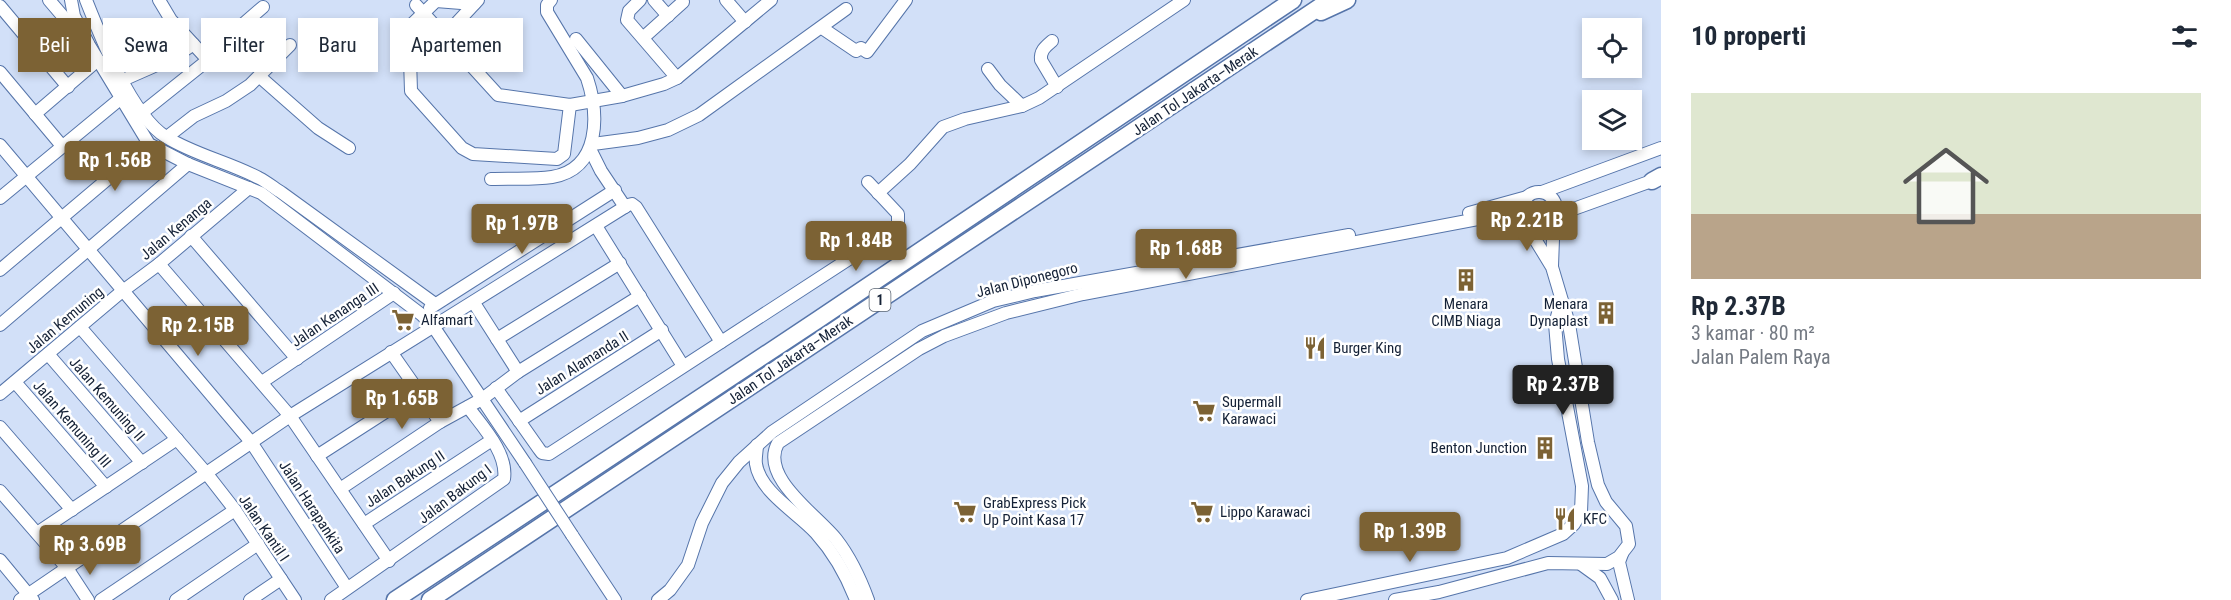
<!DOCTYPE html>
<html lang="id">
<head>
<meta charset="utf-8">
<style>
  :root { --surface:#fff; --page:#f6f6f7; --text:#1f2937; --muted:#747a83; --line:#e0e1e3; --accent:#7c6234 }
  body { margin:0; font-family:"Roboto Condensed",sans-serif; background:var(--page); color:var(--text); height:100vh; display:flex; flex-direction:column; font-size:22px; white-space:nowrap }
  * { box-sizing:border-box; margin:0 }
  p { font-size:20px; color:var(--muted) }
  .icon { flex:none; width:33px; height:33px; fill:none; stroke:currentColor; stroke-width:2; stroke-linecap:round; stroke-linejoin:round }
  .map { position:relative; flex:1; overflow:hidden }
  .side { display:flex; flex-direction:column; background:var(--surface); width:570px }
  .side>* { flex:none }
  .guide { position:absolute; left:18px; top:18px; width:570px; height:54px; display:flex; gap:12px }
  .tools { position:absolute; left:1582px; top:18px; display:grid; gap:12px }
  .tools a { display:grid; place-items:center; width:60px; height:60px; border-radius:0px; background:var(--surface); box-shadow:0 3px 9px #0003; font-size:30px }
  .price { position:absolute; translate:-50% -51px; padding:0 14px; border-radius:6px; background:var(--accent); color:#fff; font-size:20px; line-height:39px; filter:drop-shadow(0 2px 3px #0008) }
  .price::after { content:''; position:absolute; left:50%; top:36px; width:18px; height:14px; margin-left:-9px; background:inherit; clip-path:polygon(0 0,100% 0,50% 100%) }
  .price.on { background:#222; color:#fff }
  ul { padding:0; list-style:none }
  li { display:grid; align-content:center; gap:12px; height:318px; padding:0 30px }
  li+li { border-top:2px solid var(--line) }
  li span { display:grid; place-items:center; height:186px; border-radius:0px; color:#555 }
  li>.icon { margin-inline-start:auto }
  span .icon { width:108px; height:108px; fill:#fffc; stroke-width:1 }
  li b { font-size:26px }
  h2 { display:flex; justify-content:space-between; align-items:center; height:72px; padding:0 30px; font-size:26px }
  .pill { padding:0 21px; border-radius:0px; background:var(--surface); box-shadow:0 3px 9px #0003; font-size:21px; line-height:54px }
  .pill.on { background:var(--accent); color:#fff }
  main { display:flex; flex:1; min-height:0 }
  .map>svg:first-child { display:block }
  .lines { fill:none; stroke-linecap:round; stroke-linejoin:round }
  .minor-casing { stroke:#5675aa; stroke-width:14 }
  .highway-casing { stroke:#5675aa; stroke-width:19 }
  .minor { stroke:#fff; stroke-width:12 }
  .highway { stroke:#fff; stroke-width:16 }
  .minor-bridge-casing { stroke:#5675aa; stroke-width:14; stroke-linecap:butt }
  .minor-bridge { stroke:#fff; stroke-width:12 }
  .labels { text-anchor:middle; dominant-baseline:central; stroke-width:5; stroke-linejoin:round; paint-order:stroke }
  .shield { fill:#fff; stroke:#5a6472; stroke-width:1.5 }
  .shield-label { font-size:14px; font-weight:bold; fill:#142136 }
  .street-label { font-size:15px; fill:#142136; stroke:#fff }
  .poi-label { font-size:15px; fill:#142136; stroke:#fff; text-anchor:start }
</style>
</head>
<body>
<main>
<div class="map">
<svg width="1661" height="600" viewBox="0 0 1661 600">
  <rect width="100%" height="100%" fill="#d2e0f8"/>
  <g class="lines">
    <g class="minor-casing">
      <g id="minor">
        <path d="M49 0 78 34"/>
        <path d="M71 0 74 16 89 45 149 144 188 164 261 193 422 315 433 326 525 463"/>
        <path d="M86 0C101 38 132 116 166 137 195 155 229 162 259 178 267 182 274 188 282 193L435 304"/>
        <path d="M159 0 171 20 208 60"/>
        <path d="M640 0 629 11 627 20 677 78"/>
        <path d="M654 0 668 16"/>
        <path d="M726 0 745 22"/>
        <path d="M474 4 436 1 409 27 411 91 462 148 473 154 557 159 564 154 570 105"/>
        <path d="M416 5 498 95 570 105 622 96 664 84 677 78 771 0"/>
        <path d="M0 6 68 87"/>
        <path d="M822 28 856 51 861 48 867 52 906 0"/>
        <path d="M644 37 683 2"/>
        <path d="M576 39 622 96"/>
        <path d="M1052 41C1045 47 1040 51 1041 60L1057 87"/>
        <path d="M410 61 451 29 478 0"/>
        <path d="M988 69 1000 85 1022 106"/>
        <path d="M0 72 62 146"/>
        <path d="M260 77 318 128 349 148"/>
        <path d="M123 80C144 70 177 58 193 44"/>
        <path d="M143 112 208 60 234 32 263 7"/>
        <path d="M35 114 98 60"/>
        <path d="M167 137 194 116 226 101 250 85 290 45"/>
        <path d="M593 144 638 138 668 130 699 115 846 9"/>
        <path d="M0 145 251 442 347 588"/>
        <path d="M590 149 601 171 625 207"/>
        <path d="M491 179C511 178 532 180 552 177 601 169 599 114 587 78L547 12V5L551 0"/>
        <path d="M1542 192 1661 148"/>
        <circle cx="1539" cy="209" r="17"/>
        <path d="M878 193 910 164 943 127 965 119 1022 106 1039 98 1184 0"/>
        <path d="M0 198 120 99"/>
        <path d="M1469 213 1527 197"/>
        <path d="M1554 216 1660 178"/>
        <path d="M1551 221 1553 239 1552 266"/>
        <path d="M596 226 683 366"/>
        <path d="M191 236 297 359"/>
        <path d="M159 264 290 416 389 561"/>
        <path d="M0 270 149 144"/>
        <path d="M474 303 518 372"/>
        <path d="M430 308 615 190"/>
        <path d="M0 325 188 164"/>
        <path d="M80 327 207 474 235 510 295 600"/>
        <path d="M497 339 620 263"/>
        <path d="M391 352 440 422"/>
        <path d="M48 354 142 463"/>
        <path d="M15 382 106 487"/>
        <path d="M262 382 394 293"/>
        <path d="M496 388 539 449 542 453 549 454 895 229 898 223V214L868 182"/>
        <path d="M0 394 120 293 159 264 249 188"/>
        <path d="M519 421 662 330"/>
        <path d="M0 427 72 510"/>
        <path d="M757 445C757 451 755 458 756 464 760 492 798 513 816 533 834 553 846 574 856 600"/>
        <path d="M317 456 418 391"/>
        <path d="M340 489 440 422 482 399 518 372 640 296"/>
        <path d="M0 491 67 568 88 600"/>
        <path d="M364 524 492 440"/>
        <path d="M37 533 177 439"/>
        <path d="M572 535 615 600"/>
        <path d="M1622 554 1619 562 1628 600"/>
        <path d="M0 560 33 600"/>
        <path d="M1582 565 1600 578 1612 600"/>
        <path d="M20 600 290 416 628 205 632 204 636 207 721 342"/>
        <path d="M101 600 235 510"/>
        <path d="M176 600 258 544"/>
        <path d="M250 600 281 579"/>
        <path d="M331 600 504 479C508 453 482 426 468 407"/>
        <path d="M658 600 670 590 688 565 702 523 722 483 739 462 772 432 922 331 993 301 1035 291 1349 235"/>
        <path d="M868 600C860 578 850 557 836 539 817 515 759 477 778 443L919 349 944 336 1006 313 1083 294 1483 218 1505 219 1518 224 1533 236 1552 267 1569 324 1588 442 1598 485 1606 502 1626 526 1629 544 1619 557 1607 564 1548 563 1439 592 1395 600"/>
        <path d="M1307 600 1507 558 1563 534 1574 524 1581 512 1582 486 1558 359 1555 324 1561 302"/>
      </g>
    </g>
    <g class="highway-casing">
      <g id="highway">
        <path d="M1321 12 1347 0"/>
        <path d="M1652 181 1661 176"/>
        <path d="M395 600 819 319 1293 0"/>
        <path d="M430 600 1330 0"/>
      </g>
    </g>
    <use href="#minor" class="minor"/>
    <use href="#highway" class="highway"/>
    <g class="minor-bridge-casing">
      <path id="minor-bridge" d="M525 463 572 535"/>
    </g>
    <use href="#minor-bridge" class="minor-bridge"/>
  </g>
  <defs>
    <g id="building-bare" transform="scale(1.8)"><path d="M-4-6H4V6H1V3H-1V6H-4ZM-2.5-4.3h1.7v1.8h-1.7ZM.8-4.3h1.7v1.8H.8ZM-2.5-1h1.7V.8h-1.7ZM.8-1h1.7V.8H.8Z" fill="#7c6234" stroke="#fff" stroke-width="2.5" paint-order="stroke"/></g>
    <g id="supermarket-bare" transform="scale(1.8)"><path d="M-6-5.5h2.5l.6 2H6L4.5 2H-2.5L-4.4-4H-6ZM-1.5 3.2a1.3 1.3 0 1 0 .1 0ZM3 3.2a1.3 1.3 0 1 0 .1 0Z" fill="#7c6234" stroke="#fff" stroke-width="2.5" paint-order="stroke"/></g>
    <g id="restaurant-bare" transform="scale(1.8)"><path d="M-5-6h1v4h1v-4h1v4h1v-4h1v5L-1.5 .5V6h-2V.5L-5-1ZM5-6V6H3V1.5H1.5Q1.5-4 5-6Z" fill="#7c6234" stroke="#fff" stroke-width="2.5" paint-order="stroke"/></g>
  </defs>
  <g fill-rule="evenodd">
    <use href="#building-bare" x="1466" y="280"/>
    <use href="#building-bare" x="1606" y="313"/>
    <use href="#supermarket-bare" x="403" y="320"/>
    <use href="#restaurant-bare" x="1315" y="348"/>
    <use href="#supermarket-bare" x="1204" y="411"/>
    <use href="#building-bare" x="1545" y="448"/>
    <use href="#supermarket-bare" x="965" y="512"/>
    <use href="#supermarket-bare" x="1202" y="512"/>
    <use href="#restaurant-bare" x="1565" y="519"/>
  </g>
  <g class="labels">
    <rect class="shield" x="869.5" y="289" width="21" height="22" rx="4.5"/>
    <g class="shield-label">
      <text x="880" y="300">1</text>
    </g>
    <g class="street-label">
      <text transform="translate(1195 91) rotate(-34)">Jalan Tol Jakarta–Merak</text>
      <text transform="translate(176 229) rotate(-40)">Jalan Kenanga</text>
      <text transform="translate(1027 280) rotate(-14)">Jalan Diponegoro</text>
      <text transform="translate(335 315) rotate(-34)">Jalan Kenanga III</text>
      <text transform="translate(65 320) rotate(-40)">Jalan Kemuning</text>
      <text transform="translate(790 360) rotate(-34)">Jalan Tol Jakarta–Merak</text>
      <text transform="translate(582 363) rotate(-32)">Jalan Alamanda II</text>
      <text transform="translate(107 399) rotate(49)">Jalan Kemuning II</text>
      <text transform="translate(72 424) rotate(49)">Jalan Kemuning III</text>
      <text transform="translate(405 479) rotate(-33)">Jalan Bakung II</text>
      <text transform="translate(455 494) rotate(-37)">Jalan Bakung I</text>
      <text transform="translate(312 507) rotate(57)">Jalan Harapankita</text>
      <text transform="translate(264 528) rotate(56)">Jalan Kantil I</text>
    </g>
    <g class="poi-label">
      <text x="1466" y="304" text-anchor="middle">Menara<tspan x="1466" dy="17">CIMB Niaga</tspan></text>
      <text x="1588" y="304" text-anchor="end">Menara<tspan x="1588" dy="17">Dynaplast</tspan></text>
      <text x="421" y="320">Alfamart</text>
      <text x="1333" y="348">Burger King</text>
      <text x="1222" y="402">Supermall<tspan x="1222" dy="17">Karawaci</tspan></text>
      <text x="1527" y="448" text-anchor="end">Benton Junction</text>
      <text x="983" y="503">GrabExpress Pick<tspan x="983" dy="17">Up Point Kasa 17</tspan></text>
      <text x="1220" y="512">Lippo Karawaci</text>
      <text x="1583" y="519">KFC</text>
    </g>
  </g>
</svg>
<div class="tools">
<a><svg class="icon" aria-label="locate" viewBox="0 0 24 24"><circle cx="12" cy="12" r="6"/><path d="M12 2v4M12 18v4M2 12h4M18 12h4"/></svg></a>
<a><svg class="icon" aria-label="layers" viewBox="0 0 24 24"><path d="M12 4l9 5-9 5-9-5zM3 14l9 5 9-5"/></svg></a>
</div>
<b class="price" style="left:115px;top:192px">Rp 1.56B</b>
<b class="price" style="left:1527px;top:252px">Rp 2.21B</b>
<b class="price" style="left:522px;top:255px">Rp 1.97B</b>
<b class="price" style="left:856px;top:272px">Rp 1.84B</b>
<b class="price" style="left:1186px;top:280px">Rp 1.68B</b>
<b class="price" style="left:198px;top:357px">Rp 2.15B</b>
<b class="price on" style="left:1563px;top:416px">Rp 2.37B</b>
<b class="price" style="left:402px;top:430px">Rp 1.65B</b>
<b class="price" style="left:1410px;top:563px">Rp 1.39B</b>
<b class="price" style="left:90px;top:576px">Rp 3.69B</b>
<div class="guide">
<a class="pill on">Beli</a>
<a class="pill">Sewa</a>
<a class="pill">Filter</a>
<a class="pill">Baru</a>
<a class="pill">Apartemen</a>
</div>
</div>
<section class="side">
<h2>10 properti<svg class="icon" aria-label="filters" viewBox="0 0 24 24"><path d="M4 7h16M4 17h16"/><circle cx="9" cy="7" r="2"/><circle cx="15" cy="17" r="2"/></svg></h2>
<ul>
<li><span style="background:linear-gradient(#dfe7d0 65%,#b9a48a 0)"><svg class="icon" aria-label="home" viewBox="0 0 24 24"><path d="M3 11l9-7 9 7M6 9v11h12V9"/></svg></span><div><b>Rp 2.37B</b><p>3 kamar · 80 m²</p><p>Jalan Palem Raya</p></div></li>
</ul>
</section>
</main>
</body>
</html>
